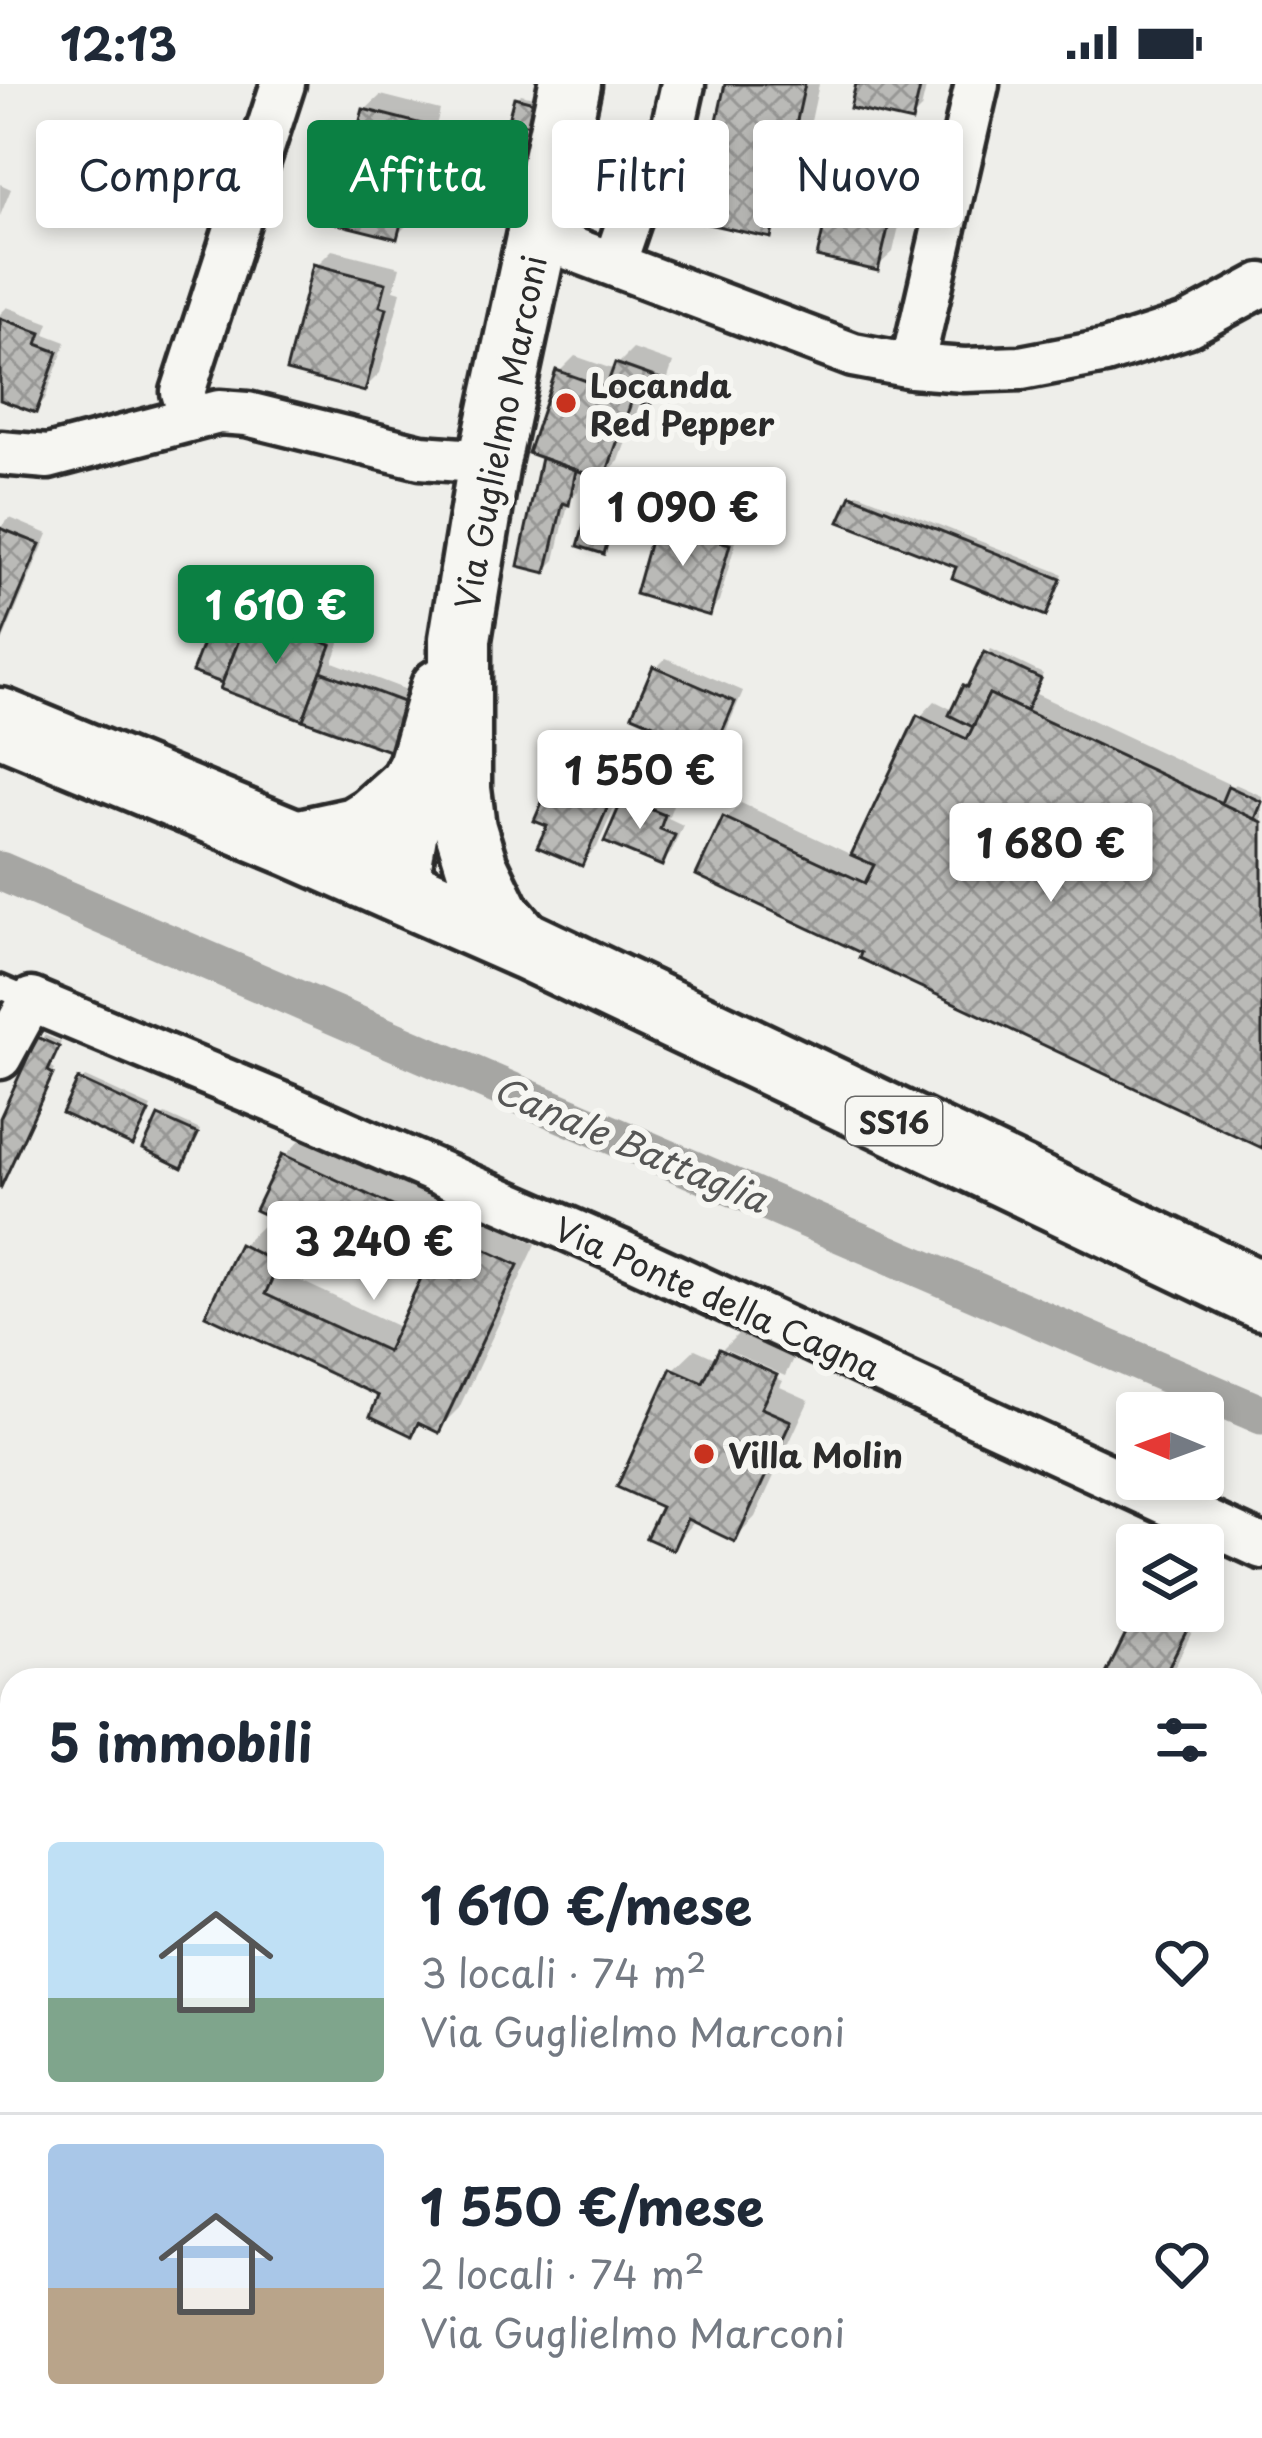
<!DOCTYPE html>
<html lang="it">
<head>
<meta charset="utf-8">
<style>
  :root { --surface:#fff; --page:#f6f6f7; --text:#1f2937; --muted:#747a83; --line:#e0e1e3; --accent:#0b8043 }
  body { margin:0; font-family:"Playpen Sans",sans-serif; background:var(--page); color:var(--text); height:100vh; display:flex; flex-direction:column; font-size:45px; white-space:nowrap }
  * { box-sizing:border-box; margin:0 }
  p { font-size:39px; color:var(--muted) }
  .icon { flex:none; width:66px; height:66px; fill:none; stroke:currentColor; stroke-width:2; stroke-linecap:round; stroke-linejoin:round }
  .map { position:relative; flex:1; overflow:hidden }
  .drawer { position:absolute; left:0px; top:1584px; width:1263px; height:771px; display:flex; flex-direction:column; background:var(--surface); border-radius:36px 36px 0 0; box-shadow:0 6px 18px #0003 }
  .drawer>* { flex:none }
  .banner { position:absolute; left:36px; top:36px; width:1191px; height:108px; display:flex; gap:24px }
  .needle { width:78px; rotate:271deg }
  .fabs { position:absolute; left:1116px; top:1308px; display:grid; gap:24px }
  .fabs a { display:grid; place-items:center; width:108px; height:108px; border-radius:12px; background:var(--surface); box-shadow:0 6px 18px #0003; font-size:60px }
  .price { position:absolute; translate:-50% -102px; padding:0 27px; border-radius:12px; background:#fff; color:#222; font-size:39px; line-height:78px; filter:drop-shadow(0 3px 6px #0008) }
  .price::after { content:''; position:absolute; left:50%; top:72px; width:36px; height:27px; margin-left:-18px; background:inherit; clip-path:polygon(0 0,100% 0,50% 100%) }
  .price.active { background:var(--accent); color:#fff }
  ul { padding:0; list-style:none }
  li { display:flex; align-items:center; gap:36px; height:300px; padding:0 48px }
  li+li { border-top:3px solid var(--line) }
  li span { display:grid; place-items:center; flex:none; width:336px; height:240px; border-radius:12px; color:#555 }
  li>.icon { margin-inline-start:auto }
  span .icon { width:144px; height:144px; fill:#fffc; stroke-width:1 }
  li b { font-size:51px }
  h2 { display:flex; justify-content:space-between; align-items:center; height:144px; padding:0 48px; font-size:51px }
  .pill { padding:0 42px; border-radius:12px; background:var(--surface); box-shadow:0 6px 18px #0003; font-size:42px; line-height:108px }
  .pill.active { background:var(--accent); color:#fff }
  .status { display:flex; justify-content:space-between; align-items:center; height:84px; padding:0 60px; background:var(--surface); direction:ltr }
  .status svg { height:33px; fill:currentColor }
  .map>svg:first-child { display:block }
  .shadow { fill:#0003 }
  .lines { fill:none; stroke-linecap:round; stroke-linejoin:round }
  .canal { stroke:#a6a6a3; stroke-width:39 }
  .building { fill:url(#building-cross-hatch); stroke:#2b2b2b; stroke-width:3 }
  .lane-casing { stroke:#2b2b2b; stroke-width:30 }
  .street-casing { stroke:#2b2b2b; stroke-width:51 }
  .secondary-casing { stroke:#2b2b2b; stroke-width:69 }
  .primary-casing { stroke:#2b2b2b; stroke-width:75 }
  .lane { stroke:#f6f6f2; stroke-width:21 }
  .street { stroke:#f6f6f2; stroke-width:42 }
  .secondary { stroke:#f6f6f2; stroke-width:60 }
  .primary { stroke:#f6f6f2; stroke-width:66 }
  .poi-dot { fill:#c8321e; stroke:#f6f6f2; stroke-width:4.5 }
  .labels { text-anchor:middle; dominant-baseline:central; stroke-width:12; stroke-linejoin:round; paint-order:stroke }
  .shield { fill:#f6f6f2; stroke:#686867; stroke-width:3 }
  .shield-label { font-size:30px; font-weight:bold; fill:#2b2b2b }
  .poi-label { font-size:33px; font-weight:bold; fill:#2b2b2b; stroke:#f6f6f2; text-anchor:start }
  .street-label { font-size:33px; fill:#2b2b2b; stroke:#f6f6f2 }
  .water-label { font-size:36px; font-style:italic; fill:#565655; stroke:#f6f6f2 }
</style>
</head>
<body>
<div class="status"><b>12:13</b><svg viewBox="0 0 49 12"><path d="M0 12V9h3v3zM5 12V6h3v6zM10 12V3h3v9zM15 12V0h3v12zM26 1h20v11H26zM47 4h2v5h-2z"/></svg></div>
<div class="map">
<svg width="1262" height="2354" viewBox="0 0 1262 2354">
  <defs>
    <pattern id="building-cross-hatch" width="8" height="8" patternUnits="userSpaceOnUse" patternTransform="scale(3)"><rect width="8" height="8" fill="#babab7"/><path d="M0 0l8 8M0 8l8-8" fill="none" stroke="#979795"/></pattern>
  </defs>
  <rect width="100%" height="100%" fill="#eeeeea"/>
  <filter id="ink" filterUnits="userSpaceOnUse"><feTurbulence type="fractalNoise" baseFrequency=".00833" numOctaves="2"/><feDisplacementMap in="SourceGraphic" scale="24" xChannelSelector="R" yChannelSelector="G"/><feConvolveMatrix kernelMatrix="1 2 1 2 8 2 1 2 1" color-interpolation-filters="sRGB"/></filter>
  <g filter="url(#ink)">
    <g class="shadow">
      <path d="M728 0H819L791 130 771 151Z"/>
      <path d="M859 0H927L921 25 911 35Z"/>
      <path d="M521 10 537 14 532 34 528 38 516 15Z"/>
      <path d="M381 11 440 26 412 136 396 152 365 26Z"/>
      <path d="M859 57 916 69 893 168 877 183 843 72Z"/>
      <path d="M0 100 11 105 0 132Z"/>
      <path d="M332 166 400 183 394 206 401 208 380 289 364 305 316 182Z"/>
      <path d="M7 223 49 239 45 250 66 258 45 315 35 326 0 313V230Z"/>
      <path d="M633 265 673 279 665 303 649 319 641 316 619 377 603 392 583 385 578 407 569 416 555 476 545 486 544 375 547 373 559 288 575 272 615 286 617 281Z"/>
      <path d="M603 399 625 405 607 462 603 466 599 403Z"/>
      <path d="M858 409 1063 490 1050 524 1046 528 960 481 853 413Z"/>
      <path d="M668 430 738 450 719 518 709 528 658 440Z"/>
      <path d="M10 434 48 450 0 563V444Z"/>
      <path d="M234 493 260 503 248 535 267 515 345 545 333 578 412 608 401 655 391 665 196 586 229 498Z"/>
      <path d="M991 565 1043 590 1034 609 1233 702 1235 700 1262 712V1060L865 867 726 735 741 719 854 772 920 633 935 617 955 627 966 603Z"/>
      <path d="M666 574 743 607 724 652 714 662 656 584Z"/>
      <path d="M584 649 637 672 597 763 581 779 551 741 569 665Z"/>
      <path d="M636 705 673 721 668 734 683 741 671 769 661 779 626 715Z"/>
      <path d="M44 951 61 958 50 982 55 985 0 1105V1041Z"/>
      <path d="M85 993 151 1023 136 1054 81 997Z"/>
      <path d="M165 1030 200 1046 182 1080 161 1034Z"/>
      <path d="M305 1051 536 1160 459 1324 438 1345 422 1338 412 1348 382 1311 209 1230 241 1162 262 1142 298 1159 284 1189 401 1244 433 1175 318 1121 296 1142 285 1072Z"/>
      <path d="M742 1246 795 1270 785 1292 725 1265V1271L783 1297 780 1303 809 1316 755 1433 735 1454 695 1436 672 1463 665 1421 674 1285 695 1265 717 1275 721 1267Z"/>
      <path d="M1151 1527 1202 1528 1168 1596H1106L1132 1546Z"/>
      <path d="M1251 1605 1258 1608 1251 1624Z"/>
      <path d="M1251 1701 1262 1706V1745L1251 1762Z"/>
    </g>
    <g class="lines">
      <path class="canal" d="M0 787 1262 1331"/>
    </g>
    <g class="building">
      <path d="M725 0H805L771 154 695 137Z"/>
      <path d="M856 0H921L912 38 850 24Z"/>
      <path d="M514 13 534 18 529 41 508 36Z"/>
      <path d="M363 25 426 41 397 155 333 139Z"/>
      <path d="M840 71 902 85 878 187 817 173Z"/>
      <path d="M313 180 386 199 380 222 387 224 365 308 286 287Z"/>
      <path d="M0 234 41 249 37 260 58 268 36 329 0 316Z"/>
      <path d="M615 279 660 295 650 322 632 316 604 396 528 369 556 286 606 304Z"/>
      <path d="M541 374 576 386 569 421 563 419 546 489 518 482Z"/>
      <path d="M596 401 622 410 604 470 578 462Z"/>
      <path d="M851 411 1061 495 1046 532 952 494 956 483 839 438Z"/>
      <path d="M655 439 730 460 710 532 635 510Z"/>
      <path d="M0 444 40 460 0 557Z"/>
      <path d="M227 496 258 507 222 599 192 588Z"/>
      <path d="M249 530 331 561 303 636 220 605Z"/>
      <path d="M984 568 1041 595 1026 627 989 610 973 643 949 631 963 601 967 603Z"/>
      <path d="M653 582 735 618 714 666 632 631Z"/>
      <path d="M321 587 403 618 392 668 303 636Z"/>
      <path d="M989 610 1262 738V1064L859 874 861 869 696 791 723 733 865 799 874 781 851 771 917 631 967 655Z"/>
      <path d="M566 663 623 688 582 782 537 763 547 742 534 737Z"/>
      <path d="M1228 702 1262 718 1255 735 1221 719Z"/>
      <path d="M623 714 665 731 660 745 675 751 662 782 604 758Z"/>
      <path d="M37 953 59 963 48 987 53 990 0 1105V1034Z"/>
      <path d="M78 995 149 1028 133 1062 62 1029Z"/>
      <path d="M158 1032 198 1050 182 1084 143 1065Z"/>
      <path d="M282 1070 518 1181 439 1349 418 1339 412 1352 370 1332 378 1312 205 1231 239 1160 279 1180 265 1210 387 1267 429 1177 309 1120 297 1146 255 1126Z"/>
      <path d="M719 1265 777 1291 761 1324 791 1337 735 1458 687 1435 673 1466 646 1454 661 1423 617 1403 671 1284 703 1298Z"/>
      <path d="M1148 1527H1153L1188 1544 1162 1596H1103L1129 1544 1138 1548Z"/>
      <path d="M1251 1715 1262 1720V1737L1251 1762Z"/>
      <path d="M1251 1821 1262 1826V1891L1251 1886Z"/>
      <path d="M1251 1912 1262 1917V1968L1251 1963Z"/>
    </g>
    <g class="lines">
      <g class="lane-casing">
        <path id="lane" d="M0 903 31 916"/>
      </g>
      <g class="street-casing">
        <g id="street">
          <path d="M536 154 554 158 853 271 912 282 964 286 1021 284 1105 268 1186 242 1262 201"/>
          <path d="M614 180 632 128 659 108 683 0"/>
          <path d="M912 282 977 0"/>
          <path d="M191 335 183 308 283 0"/>
          <path d="M0 369 48 373 219 328 247 330 421 373 489 378"/>
          <path d="M0 973 31 916 288 1023 621 1168 1262 1463"/>
        </g>
      </g>
      <g class="secondary-casing">
        <g id="secondary">
          <path d="M291 758 355 744 373 733 410 700"/>
          <path d="M397 805 408 739 410 700 419 682 441 605"/>
          <path d="M527 862 500 830 477 783 465 744 460 705V555L489 378 570 0"/>
        </g>
      </g>
      <g class="primary-casing">
        <path id="primary" d="M0 638 291 758 527 862 1262 1212"/>
      </g>
      <use href="#lane" class="lane"/>
      <use href="#street" class="street"/>
      <use href="#secondary" class="secondary"/>
      <use href="#primary" class="primary"/>
    </g>
  </g>
  <g class="poi-dot">
    <circle cx="566" cy="319" r="12"/>
    <circle cx="704" cy="1370" r="12"/>
  </g>
  <g class="labels">
    <rect class="shield" x="846" y="1013" width="96" height="48" rx="9"/>
    <g class="shield-label">
      <text x="894" y="1037">SS16</text>
    </g>
    <g class="poi-label">
      <text x="590" y="300">Locanda<tspan x="590" dy="38">Red Pepper</tspan></text>
      <text x="728" y="1370">Villa Molin</text>
    </g>
    <g class="street-label">
      <text transform="translate(499 348) rotate(-79)">Via Guglielmo Marconi</text>
      <text transform="translate(718 1213) rotate(24)">Via Ponte della Cagna</text>
    </g>
    <g class="water-label">
      <text transform="translate(631 1059) rotate(23)">Canale Battaglia</text>
    </g>
  </g>
</svg>
<div class="fabs">
<a><svg class="needle" viewBox="-14 -14 28 28"><path d="M0-13l5 13h-10z" fill="#e53935"/><path d="M0 13l5-13h-10z" fill="#747a83"/></svg></a>
<a><svg class="icon" aria-label="layers" viewBox="0 0 24 24"><path d="M12 4l9 5-9 5-9-5zM3 14l9 5 9-5"/></svg></a>
</div>
<b class="price" style="left:683px;top:485px">1 090 €</b>
<b class="price active" style="left:276px;top:583px">1 610 €</b>
<b class="price" style="left:640px;top:748px">1 550 €</b>
<b class="price" style="left:1051px;top:821px">1 680 €</b>
<b class="price" style="left:374px;top:1219px">3 240 €</b>
<div class="banner">
<a class="pill">Compra</a>
<a class="pill active">Affitta</a>
<a class="pill">Filtri</a>
<a class="pill">Nuovo</a>
</div>
<section class="drawer">
<h2>5 immobili<svg class="icon" aria-label="filters" viewBox="0 0 24 24"><path d="M4 7h16M4 17h16"/><circle cx="9" cy="7" r="2"/><circle cx="15" cy="17" r="2"/></svg></h2>
<ul>
<li><span style="background:linear-gradient(#bfe0f5 65%,#7fa58c 0)"><svg class="icon" aria-label="home" viewBox="0 0 24 24"><path d="M3 11l9-7 9 7M6 9v11h12V9"/></svg></span><div><b>1 610 €/mese</b><p>3 locali · 74 m²</p><p>Via Guglielmo Marconi</p></div><svg class="icon" aria-label="heart" viewBox="0 0 24 24"><path d="M12 20l-8-8c-3-5 5-10 8-4 3-6 11-1 8 4z"/></svg></li>
<li><span style="background:linear-gradient(#a9c7e8 60%,#b9a48a 0)"><svg class="icon" aria-label="home" viewBox="0 0 24 24"><path d="M3 11l9-7 9 7M6 9v11h12V9"/></svg></span><div><b>1 550 €/mese</b><p>2 locali · 74 m²</p><p>Via Guglielmo Marconi</p></div><svg class="icon" aria-label="heart" viewBox="0 0 24 24"><path d="M12 20l-8-8c-3-5 5-10 8-4 3-6 11-1 8 4z"/></svg></li>
</ul>
</section>
</div>
</body>
</html>
